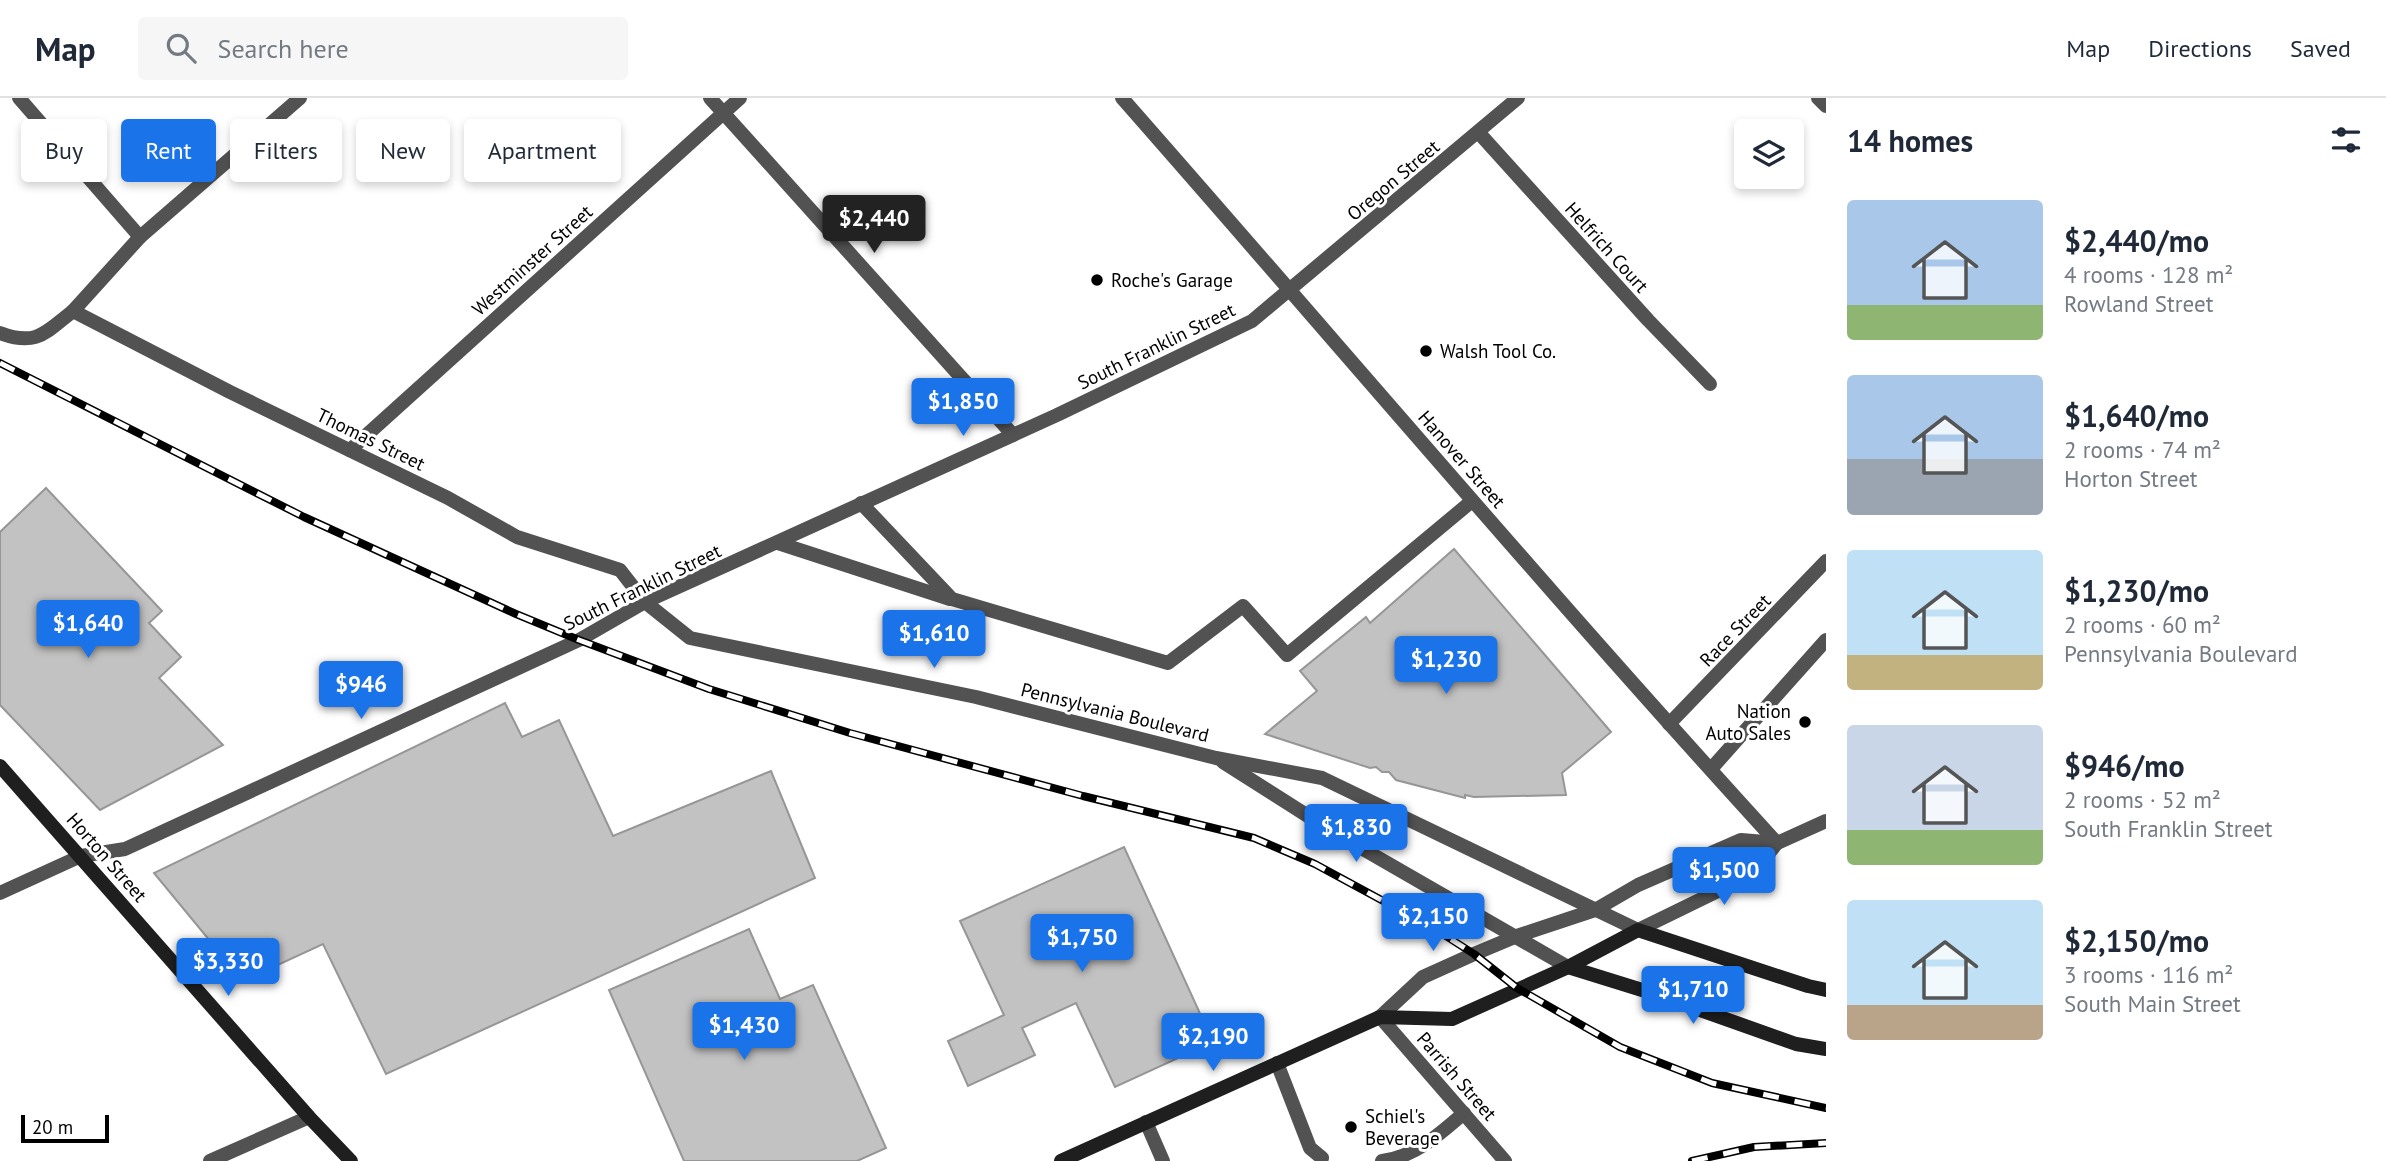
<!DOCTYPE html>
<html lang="en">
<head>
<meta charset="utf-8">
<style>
  :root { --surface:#fff; --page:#f6f6f7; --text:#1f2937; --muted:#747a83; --line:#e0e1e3; --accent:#1a73e8 }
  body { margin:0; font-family:"PT Sans",sans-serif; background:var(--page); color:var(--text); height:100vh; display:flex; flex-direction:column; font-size:26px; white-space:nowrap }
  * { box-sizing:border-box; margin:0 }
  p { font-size:23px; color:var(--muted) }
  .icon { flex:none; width:38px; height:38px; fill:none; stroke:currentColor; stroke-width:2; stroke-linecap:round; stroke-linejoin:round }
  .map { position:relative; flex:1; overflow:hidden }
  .drawer { display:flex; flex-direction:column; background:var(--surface); width:560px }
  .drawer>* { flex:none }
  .top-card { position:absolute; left:21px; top:21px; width:665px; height:63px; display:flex; gap:14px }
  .tools { position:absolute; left:1734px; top:21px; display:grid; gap:14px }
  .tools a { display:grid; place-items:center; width:70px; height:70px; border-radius:7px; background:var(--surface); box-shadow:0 4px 10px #0003; font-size:35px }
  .scale { position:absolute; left:21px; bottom:18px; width:88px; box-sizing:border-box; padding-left:7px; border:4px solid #000; border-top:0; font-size:19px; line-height:24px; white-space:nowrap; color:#000; -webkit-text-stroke:5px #fff; paint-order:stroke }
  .price { position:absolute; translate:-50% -60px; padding:0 16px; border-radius:7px; background:var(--accent); color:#fff; font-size:23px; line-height:46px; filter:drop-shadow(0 2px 4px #0008) }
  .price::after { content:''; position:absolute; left:50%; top:42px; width:21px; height:16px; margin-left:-10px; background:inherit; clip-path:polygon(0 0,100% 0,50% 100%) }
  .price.active { background:#222; color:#fff }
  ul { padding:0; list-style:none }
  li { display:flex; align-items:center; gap:21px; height:175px; padding:0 21px }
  li span { display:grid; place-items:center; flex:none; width:196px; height:140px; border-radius:7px; color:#555 }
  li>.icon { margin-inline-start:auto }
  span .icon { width:84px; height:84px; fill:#fffc; stroke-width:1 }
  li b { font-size:30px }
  h2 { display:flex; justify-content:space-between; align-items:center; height:84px; padding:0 21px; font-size:30px }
  .pill { padding:0 24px; border-radius:7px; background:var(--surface); box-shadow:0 4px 10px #0003; font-size:24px; line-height:63px }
  .pill.active { background:var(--accent); color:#fff }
  header { display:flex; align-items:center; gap:42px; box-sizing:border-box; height:98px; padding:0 35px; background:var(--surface); border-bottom:2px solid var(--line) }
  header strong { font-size:33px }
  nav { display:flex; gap:38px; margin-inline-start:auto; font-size:24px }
  .search { width:490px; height:63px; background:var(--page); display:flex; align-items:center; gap:18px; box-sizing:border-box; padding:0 24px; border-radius:7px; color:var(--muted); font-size:26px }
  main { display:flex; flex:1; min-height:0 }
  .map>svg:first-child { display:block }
  .building { fill:#c2c2c2; stroke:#969696; stroke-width:2 }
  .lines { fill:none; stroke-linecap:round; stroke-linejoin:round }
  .service { stroke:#525252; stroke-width:14 }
  .minor { stroke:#525252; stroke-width:14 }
  .tertiary { stroke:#525252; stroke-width:14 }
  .secondary { stroke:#1f1f1f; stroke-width:14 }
  .rail-casing { stroke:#000; stroke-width:8 }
  .rail { stroke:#fff; stroke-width:5; stroke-dasharray:16; stroke-linecap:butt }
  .poi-dot { fill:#000; stroke:#fff; stroke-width:2.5 }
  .labels { text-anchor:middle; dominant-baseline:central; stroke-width:6; stroke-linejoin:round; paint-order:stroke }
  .street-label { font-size:19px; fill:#000; stroke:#fff }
  .poi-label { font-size:19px; fill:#000; stroke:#fff; text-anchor:start }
</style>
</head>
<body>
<header>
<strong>Map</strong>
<div class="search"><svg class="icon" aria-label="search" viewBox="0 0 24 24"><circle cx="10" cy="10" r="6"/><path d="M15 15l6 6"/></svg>Search here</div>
<nav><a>Map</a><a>Directions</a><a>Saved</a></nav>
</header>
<main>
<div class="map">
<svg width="1826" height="1063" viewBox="0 0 1826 1063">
  <rect width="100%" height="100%" fill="#fff"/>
  <g class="building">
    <path d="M46 390 162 513 149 525 181 559 159 580 223 647 100 712 0 607V434Z"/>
    <path d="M1454 451 1611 634 1562 675 1566 697 1474 699 1465 697V700L1396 682 1389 674H1382L1376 669 1370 670 1265 636 1317 593 1300 573 1366 519 1370 525Z"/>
    <path d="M505 605 522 639 559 622 613 738 771 673 815 780 386 976 323 846 243 883 154 775Z"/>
    <path d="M1124 749 1213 944 1115 989 1076 905 1022 930 1035 957 968 988 948 943 1004 917 960 823Z"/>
    <path d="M749 831 780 901 813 887 886 1050 857 1063H684L609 892Z"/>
  </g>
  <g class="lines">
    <g class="service">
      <path d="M1479 35 1648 222 1710 286"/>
      <path d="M0 235C37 249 46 234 73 213L230 294 448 400 517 439 620 472 645 504"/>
      <path d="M861 405 952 501 1168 565 1243 508 1287 557 1472 403"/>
      <path d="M778 445 950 501"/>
      <path d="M1711 671 1826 542"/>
      <path d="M1277 965 1310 1050 1322 1060"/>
      <path d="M1146 1024 1163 1063"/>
      <path d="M210 1063 309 1019"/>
      <path d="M1382 1063C1415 1059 1441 1035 1464 1015"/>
    </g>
    <g class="minor">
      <path d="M19 0 140 139"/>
      <path d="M710 0 1013 337"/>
      <path d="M1122 0C1340 248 1554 501 1777 745"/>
      <path d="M1818 0 1826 8"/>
      <path d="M73 213 140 139 300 0"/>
      <path d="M350 352 740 0"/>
      <path d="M645 504 1057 317 1252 223 1518 0"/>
      <path d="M1669 626 1826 463"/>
      <path d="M0 795 81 758"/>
      <path d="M1380 919 1505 1063"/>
    </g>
    <g class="tertiary">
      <path d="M1223 664 1330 732 1568 869"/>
      <path d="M81 758 125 751 579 542 645 504 690 540 976 599 1216 660 1322 680 1638 832 1720 792 1757 770 1777 745 1826 723"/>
      <path d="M1380 919 1423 879 1474 856 1517 838 1595 812 1638 787 1741 742 1777 745"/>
    </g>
    <g class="secondary">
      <path d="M0 668 309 1019 351 1063"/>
      <path d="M1568 869 1655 896 1796 946 1826 951"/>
      <path d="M1061 1063 1380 919 1452 921 1568 869 1638 832 1808 888 1826 892"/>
    </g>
    <g class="rail-casing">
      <g id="rail">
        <path d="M0 265 304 419 516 516 579 542 709 591 850 635 1083 698 1254 740 1315 766 1435 831 1474 856 1517 890 1620 949 1712 985 1826 1010"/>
        <path d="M1692 1063 1754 1049 1826 1045"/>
      </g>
    </g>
    <use href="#rail" class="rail"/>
  </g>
  <g class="poi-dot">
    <circle cx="1097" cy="182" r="7"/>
    <circle cx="1426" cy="253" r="7"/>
    <circle cx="1805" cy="624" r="7"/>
    <circle cx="1351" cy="1029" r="7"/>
  </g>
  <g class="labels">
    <g class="street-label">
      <text transform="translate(1393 82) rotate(-40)">Oregon Street</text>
      <text transform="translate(1607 149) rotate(48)">Helfrich Court</text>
      <text transform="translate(532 162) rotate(-42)">Westminster Street</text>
      <text transform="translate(1156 248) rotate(-26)">South Franklin Street</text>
      <text transform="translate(371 341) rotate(26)">Thomas Street</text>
      <text transform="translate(1462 361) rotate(49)">Hanover Street</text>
      <text transform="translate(642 489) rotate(-26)">South Franklin Street</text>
      <text transform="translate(1735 532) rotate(-46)">Race Street</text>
      <text transform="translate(1115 614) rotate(14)">Pennsylvania Boulevard</text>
      <text transform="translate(107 759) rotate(49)">Horton Street</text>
      <text transform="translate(1457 978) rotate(49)">Parrish Street</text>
    </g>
    <g class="poi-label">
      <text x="1111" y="182">Roche's Garage</text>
      <text x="1440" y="253">Walsh Tool Co.</text>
      <text x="1791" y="613" text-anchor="end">Nation<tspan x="1791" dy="22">Auto Sales</tspan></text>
      <text x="1365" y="1018">Schiel's<tspan x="1365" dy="22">Beverage</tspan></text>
    </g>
  </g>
</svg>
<div class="tools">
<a><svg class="icon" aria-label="layers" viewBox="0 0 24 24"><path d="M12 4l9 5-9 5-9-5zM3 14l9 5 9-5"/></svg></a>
</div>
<div class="scale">20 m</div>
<b class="price active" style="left:874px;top:157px">$2,440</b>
<b class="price" style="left:963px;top:340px">$1,850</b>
<b class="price" style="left:88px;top:562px">$1,640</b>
<b class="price" style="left:934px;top:572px">$1,610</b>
<b class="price" style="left:1446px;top:598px">$1,230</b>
<b class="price" style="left:361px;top:623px">$946</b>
<b class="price" style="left:1356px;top:766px">$1,830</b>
<b class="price" style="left:1724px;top:809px">$1,500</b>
<b class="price" style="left:1433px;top:855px">$2,150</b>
<b class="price" style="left:1082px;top:876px">$1,750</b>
<b class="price" style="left:228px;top:900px">$3,330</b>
<b class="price" style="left:1693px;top:928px">$1,710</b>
<b class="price" style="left:744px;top:964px">$1,430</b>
<b class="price" style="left:1213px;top:975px">$2,190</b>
<div class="top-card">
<a class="pill">Buy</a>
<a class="pill active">Rent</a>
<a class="pill">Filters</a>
<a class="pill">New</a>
<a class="pill">Apartment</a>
</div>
</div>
<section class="drawer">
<h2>14 homes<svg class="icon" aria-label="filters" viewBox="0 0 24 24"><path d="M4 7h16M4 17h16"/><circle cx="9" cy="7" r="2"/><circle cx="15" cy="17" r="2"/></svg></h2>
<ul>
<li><span style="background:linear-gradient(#a9c7e8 75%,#8fb573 0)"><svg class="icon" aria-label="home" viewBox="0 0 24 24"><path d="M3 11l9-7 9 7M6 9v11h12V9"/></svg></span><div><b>$2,440/mo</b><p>4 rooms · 128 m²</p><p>Rowland Street</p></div></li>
<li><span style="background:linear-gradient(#a9c7e8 60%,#9aa5b1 0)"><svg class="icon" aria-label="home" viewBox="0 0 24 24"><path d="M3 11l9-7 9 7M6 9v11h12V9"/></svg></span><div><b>$1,640/mo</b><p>2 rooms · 74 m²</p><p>Horton Street</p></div></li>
<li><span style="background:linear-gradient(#bfe0f5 75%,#c2b280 0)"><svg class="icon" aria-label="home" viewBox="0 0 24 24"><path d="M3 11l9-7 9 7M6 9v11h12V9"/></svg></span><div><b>$1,230/mo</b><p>2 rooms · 60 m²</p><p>Pennsylvania Boulevard</p></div></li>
<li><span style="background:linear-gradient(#c9d6e8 75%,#8fb573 0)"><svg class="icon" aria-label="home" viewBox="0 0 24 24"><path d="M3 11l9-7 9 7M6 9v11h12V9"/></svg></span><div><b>$946/mo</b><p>2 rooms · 52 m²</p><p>South Franklin Street</p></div></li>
<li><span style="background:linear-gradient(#bfe0f5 75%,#b9a48a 0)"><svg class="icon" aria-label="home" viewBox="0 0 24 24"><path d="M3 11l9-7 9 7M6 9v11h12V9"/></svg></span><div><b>$2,150/mo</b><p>3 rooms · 116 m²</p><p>South Main Street</p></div></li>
</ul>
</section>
</main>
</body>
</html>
